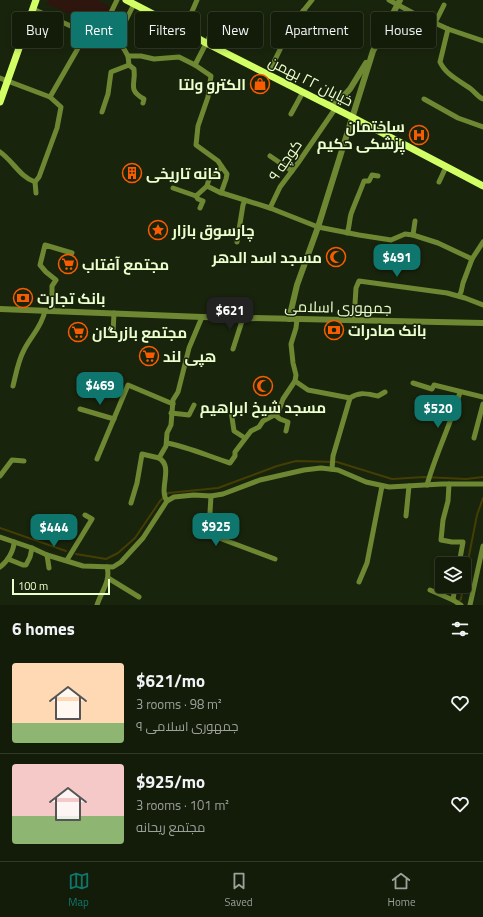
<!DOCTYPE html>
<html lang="en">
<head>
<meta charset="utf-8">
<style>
  :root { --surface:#131b09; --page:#202817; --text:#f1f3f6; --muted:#9da19c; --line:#32392a; --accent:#0f766e }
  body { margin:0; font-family:"Titillium Web",Cairo,sans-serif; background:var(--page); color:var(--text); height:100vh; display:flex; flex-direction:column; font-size:15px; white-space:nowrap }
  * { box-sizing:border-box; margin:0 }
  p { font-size:13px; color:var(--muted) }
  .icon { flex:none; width:22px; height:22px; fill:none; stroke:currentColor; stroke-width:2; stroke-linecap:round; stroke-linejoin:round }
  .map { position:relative; height:605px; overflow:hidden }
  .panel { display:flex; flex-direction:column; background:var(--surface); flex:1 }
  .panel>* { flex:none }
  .banner { position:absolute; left:12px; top:12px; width:459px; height:36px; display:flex; gap:8px }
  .fabs { position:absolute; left:435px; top:557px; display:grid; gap:8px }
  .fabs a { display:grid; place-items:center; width:36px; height:36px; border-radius:4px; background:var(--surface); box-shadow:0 2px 6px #0003,0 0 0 1px var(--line); font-size:20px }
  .scale { position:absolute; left:12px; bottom:10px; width:98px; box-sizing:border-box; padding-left:4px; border:2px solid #ecffce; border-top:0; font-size:11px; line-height:14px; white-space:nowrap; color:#ecffce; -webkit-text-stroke:3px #19240c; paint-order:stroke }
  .price { position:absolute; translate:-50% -34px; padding:0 9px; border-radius:8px; background:var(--accent); color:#fff; font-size:13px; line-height:26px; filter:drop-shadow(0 1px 2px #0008) }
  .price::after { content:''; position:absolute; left:50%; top:24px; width:12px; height:9px; margin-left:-6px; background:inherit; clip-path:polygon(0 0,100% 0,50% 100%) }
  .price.selected { background:#222; color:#fff }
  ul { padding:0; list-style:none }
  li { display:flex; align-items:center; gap:12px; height:100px; padding:0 12px }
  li+li { border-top:1px solid var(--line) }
  li span { display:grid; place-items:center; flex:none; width:112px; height:80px; border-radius:4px; color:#555 }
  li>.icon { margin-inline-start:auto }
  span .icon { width:48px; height:48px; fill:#fffc; stroke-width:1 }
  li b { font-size:17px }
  h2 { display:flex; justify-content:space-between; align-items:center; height:48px; padding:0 12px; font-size:17px }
  .pill { padding:0 14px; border-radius:4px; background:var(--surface); box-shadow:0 2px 6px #0003,0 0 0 1px var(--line); font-size:14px; line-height:36px }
  .pill.selected { background:var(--accent); color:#fff }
  .tab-bar { display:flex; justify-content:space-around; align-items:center; height:56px; border-top:1px solid var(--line); background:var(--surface); font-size:11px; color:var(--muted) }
  .tab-bar a { display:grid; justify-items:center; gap:2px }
  .tab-bar .selected { color:var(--accent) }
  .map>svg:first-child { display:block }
  .green { fill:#2e160e }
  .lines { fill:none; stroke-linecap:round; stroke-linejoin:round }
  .stream { stroke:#443e05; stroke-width:2 }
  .minor { stroke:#6d8732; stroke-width:5 }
  .tertiary { stroke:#6d8732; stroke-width:6 }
  .secondary { stroke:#d2ff65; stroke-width:7 }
  .labels { text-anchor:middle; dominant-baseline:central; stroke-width:3; stroke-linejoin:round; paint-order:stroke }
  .street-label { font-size:15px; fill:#ecffce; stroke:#19240c }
  .poi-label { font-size:15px; font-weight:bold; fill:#ecffce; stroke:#19240c; text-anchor:start }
</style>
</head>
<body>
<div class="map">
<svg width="483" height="605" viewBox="0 0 483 605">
  <rect width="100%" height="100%" fill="#19240c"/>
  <path class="green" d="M49 0H98L111 8C105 24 93 27 78 23 72 12 57 8 46 4Z"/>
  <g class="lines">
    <g class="stream">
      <path d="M0 528 66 551"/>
      <path d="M76 554 106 559 118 553 135 538 160 501 168 493 218 488 277 466 296 461 337 462 392 479 424 477 466 479 483 477"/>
      <path d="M464 581 477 515 483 498"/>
      <path d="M456 605 461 599 463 586"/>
    </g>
    <g class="minor">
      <path d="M389 0 413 13 448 29 483 41"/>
      <path d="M33 9 84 32"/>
      <path d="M303 11 319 21"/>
      <path d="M435 23 444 5"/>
      <path d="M124 24 134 4"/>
      <path d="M104 27 117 0"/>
      <path d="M448 29 440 62C446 75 460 81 471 89 475 92 478 97 483 99"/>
      <path d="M184 30 197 0"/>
      <path d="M84 32 104 27 113 30 128 56 129 65 134 69C136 85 127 89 144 99L143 103"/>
      <path d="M128 56H141L154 59 179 57 195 65 211 76 208 97 198 126 196 145 218 161 222 167C216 173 208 176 207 186"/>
      <path d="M195 65 219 18"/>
      <path d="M268 74 292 25 312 0"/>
      <path d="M0 78 50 97 61 107 57 128 39 177 35 182 36 193"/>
      <path d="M50 97 77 50 84 32"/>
      <path d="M424 99 458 118 483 127"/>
      <path d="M102 112 108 94 111 72 129 65"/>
      <path d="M291 114 303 92"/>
      <path d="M0 152C13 161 20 177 35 182"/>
      <path d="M270 156 292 171"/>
      <path d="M439 182 446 167"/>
      <path d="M173 188 196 196 207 186 219 192 270 208 318 227 359 235 391 240 405 234 413 235 438 243 472 259"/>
      <path d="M221 193 226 179 227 174 222 167"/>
      <path d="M196 196 198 199 203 201 200 208"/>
      <path d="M270 208 280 187 298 163 335 109"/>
      <path d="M347 233C350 226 349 221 351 214 355 203 360 192 364 181H369L372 175 378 176"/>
      <path d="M413 235 415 221"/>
      <path d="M237 242 243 205 245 200"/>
      <path d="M459 296 461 292 463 283 472 259 483 242"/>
      <path d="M52 311V286L56 280 46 272 40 265 45 245 72 253"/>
      <path d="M297 319 296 328 291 344 293 363 296 375 295 381 308 390 350 398"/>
      <path d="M354 320 356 288 359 281 447 293 465 298 483 305"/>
      <path d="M113 333 114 313"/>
      <path d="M233 349 243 318"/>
      <path d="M413 383 432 389 434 385 483 397"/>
      <path d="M13 386C16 374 18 361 24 350 31 336 41 328 45 311"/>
      <path d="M80 409 114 419"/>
      <path d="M231 411 234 431 245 438"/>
      <path d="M171 413 189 415 194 405"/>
      <path d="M275 415 280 419 288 422 286 431"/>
      <path d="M474 438 483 404"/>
      <path d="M167 443C188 447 208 456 230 463L235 456V452L251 431 259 427 263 421 278 413 283 399 295 381"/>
      <path d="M97 459 128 385 173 404"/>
      <path d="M332 469 333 456 350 398C360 391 367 394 378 396L385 392"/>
      <path d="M0 476 12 460 24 461"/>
      <path d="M449 484 448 501 443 520 441 540 452 542H463L459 564"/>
      <path d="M427 485C436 453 451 424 460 392"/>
      <path d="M211 496 209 529 211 535 275 559"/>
      <path d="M167 501C158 489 174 467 159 458L166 446 167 433 171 425 173 400 178 392 189 348 202 317"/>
      <path d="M131 503 137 483 142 454 159 458"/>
      <path d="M406 516 409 486"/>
      <path d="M0 537 32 548 47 555 83 566 113 567 121 562 143 538 167 501 174 497 194 495 211 496 223 494 260 480 304 470 321 468 338 470 366 482 389 487 442 484H483"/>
      <path d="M47 555 49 568"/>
      <path d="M8 559 23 565H26L30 557 32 548"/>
      <path d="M67 560 92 519 85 515"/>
      <path d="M0 567C7 562 14 551 14 542"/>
      <path d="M108 578 139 597"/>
      <path d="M359 582 367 563 382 486"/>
      <path d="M430 590 453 600 455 586"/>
      <path d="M453 600 461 605"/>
      <path d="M97 605C101 592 111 581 107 567"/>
      <path d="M470 605 483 546"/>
    </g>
    <g class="tertiary">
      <path d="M328 105 340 100 350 89 366 63"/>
      <path d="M0 309 202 317 483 323"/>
      <path d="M289 319 297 285 318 227 373 51 400 0"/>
    </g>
    <g class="secondary">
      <path d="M126 0 184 30 206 43 352 117 483 186"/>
      <path d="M0 102 36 0"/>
    </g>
  </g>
  <defs>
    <g id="shop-ring" transform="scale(1)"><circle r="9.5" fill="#19240c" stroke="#f95c00" stroke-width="1.5"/><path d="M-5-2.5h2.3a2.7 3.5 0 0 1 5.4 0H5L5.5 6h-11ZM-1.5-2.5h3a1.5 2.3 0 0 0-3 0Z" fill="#f95c00"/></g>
    <g id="hospital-ring" transform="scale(1)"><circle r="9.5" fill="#19240c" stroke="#f95c00" stroke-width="1.5"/><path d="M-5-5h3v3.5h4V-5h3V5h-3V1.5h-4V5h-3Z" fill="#f95c00"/></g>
    <g id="building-ring" transform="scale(1)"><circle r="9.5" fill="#19240c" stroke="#f95c00" stroke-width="1.5"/><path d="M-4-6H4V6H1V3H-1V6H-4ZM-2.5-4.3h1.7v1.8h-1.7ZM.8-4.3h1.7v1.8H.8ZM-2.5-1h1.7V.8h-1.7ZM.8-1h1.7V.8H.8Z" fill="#f95c00"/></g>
    <g id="sight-ring" transform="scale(1)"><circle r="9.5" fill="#19240c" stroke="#f95c00" stroke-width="1.5"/><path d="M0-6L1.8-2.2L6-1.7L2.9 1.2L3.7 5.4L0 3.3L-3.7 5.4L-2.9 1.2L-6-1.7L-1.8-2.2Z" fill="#f95c00"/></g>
    <g id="mosque-ring" transform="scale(1)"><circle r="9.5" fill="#19240c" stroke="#f95c00" stroke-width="1.5"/><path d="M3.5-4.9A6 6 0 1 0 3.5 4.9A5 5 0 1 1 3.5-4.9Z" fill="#f95c00"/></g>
    <g id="supermarket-ring" transform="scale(1)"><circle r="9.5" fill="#19240c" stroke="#f95c00" stroke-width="1.5"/><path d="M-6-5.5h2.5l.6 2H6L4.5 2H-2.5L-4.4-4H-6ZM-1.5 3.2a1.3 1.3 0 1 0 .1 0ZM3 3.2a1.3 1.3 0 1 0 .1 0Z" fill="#f95c00"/></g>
    <g id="bank-ring" transform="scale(1)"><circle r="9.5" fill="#19240c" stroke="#f95c00" stroke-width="1.5"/><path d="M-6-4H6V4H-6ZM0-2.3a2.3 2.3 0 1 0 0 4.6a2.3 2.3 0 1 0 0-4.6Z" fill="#f95c00"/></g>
  </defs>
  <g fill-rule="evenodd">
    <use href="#shop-ring" x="260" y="84"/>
    <use href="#hospital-ring" x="419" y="135"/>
    <use href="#building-ring" x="132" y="173"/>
    <use href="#sight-ring" x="158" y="230"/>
    <use href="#mosque-ring" x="336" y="257"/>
    <use href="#supermarket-ring" x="68" y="264"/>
    <use href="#bank-ring" x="23" y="298"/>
    <use href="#bank-ring" x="334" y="330"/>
    <use href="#supermarket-ring" x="78" y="332"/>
    <use href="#supermarket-ring" x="149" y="356"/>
    <use href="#mosque-ring" x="263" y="386"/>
  </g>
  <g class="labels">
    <g class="street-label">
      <text transform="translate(311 81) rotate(27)">خیابان ۲۲ بهمن</text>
      <text transform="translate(285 160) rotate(-55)">کوچه ۹</text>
      <text transform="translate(338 307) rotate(1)">جمهوری اسلامی</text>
    </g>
    <g class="poi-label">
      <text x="246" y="84" text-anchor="end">الکترو ولتا</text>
      <text x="405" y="126" text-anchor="end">ساختمان<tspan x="405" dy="17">پزشکی حکیم</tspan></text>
      <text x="146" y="173">خانه تاریخی</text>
      <text x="172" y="230">چارسوق بازار</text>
      <text x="322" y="257" text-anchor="end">مسجد اسد الدهر</text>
      <text x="82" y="264">مجتمع آفتاب</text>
      <text x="37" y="298">بانک تجارت</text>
      <text x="348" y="330">بانک صادرات</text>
      <text x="92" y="332">مجتمع بازرگان</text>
      <text x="163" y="356">هپی لند</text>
      <text x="263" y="407" text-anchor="middle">مسجد شیخ ابراهیم</text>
    </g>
  </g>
</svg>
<div class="fabs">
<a><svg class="icon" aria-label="layers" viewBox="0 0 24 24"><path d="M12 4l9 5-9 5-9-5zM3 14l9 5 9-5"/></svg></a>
</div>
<div class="scale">100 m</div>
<b class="price" style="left:397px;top:278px">$491</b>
<b class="price selected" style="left:230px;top:331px">$621</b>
<b class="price" style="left:100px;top:406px">$469</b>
<b class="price" style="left:438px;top:429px">$520</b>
<b class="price" style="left:216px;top:547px">$925</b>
<b class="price" style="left:54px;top:548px">$444</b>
<div class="banner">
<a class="pill">Buy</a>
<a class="pill selected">Rent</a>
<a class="pill">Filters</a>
<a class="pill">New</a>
<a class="pill">Apartment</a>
<a class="pill">House</a>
</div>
</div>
<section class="panel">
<h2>6 homes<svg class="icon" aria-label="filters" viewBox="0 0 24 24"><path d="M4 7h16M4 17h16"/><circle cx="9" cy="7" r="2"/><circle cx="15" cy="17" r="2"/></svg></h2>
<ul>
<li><span style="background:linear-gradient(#ffd9b3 75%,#8fb573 0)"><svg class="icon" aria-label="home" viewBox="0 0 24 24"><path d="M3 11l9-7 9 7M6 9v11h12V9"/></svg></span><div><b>$621/mo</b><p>3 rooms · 98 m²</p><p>جمهوری اسلامی ۹</p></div><svg class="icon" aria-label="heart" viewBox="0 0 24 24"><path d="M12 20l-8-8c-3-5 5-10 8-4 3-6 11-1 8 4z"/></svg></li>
<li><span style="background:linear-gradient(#f6c9c9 65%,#8fb573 0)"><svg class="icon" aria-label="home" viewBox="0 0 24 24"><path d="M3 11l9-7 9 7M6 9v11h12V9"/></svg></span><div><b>$925/mo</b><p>3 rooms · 101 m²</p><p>مجتمع ریحانه</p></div><svg class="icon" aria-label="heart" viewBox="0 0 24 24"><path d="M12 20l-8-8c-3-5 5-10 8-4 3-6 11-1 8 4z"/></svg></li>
</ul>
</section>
<nav class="tab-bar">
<a class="selected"><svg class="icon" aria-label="map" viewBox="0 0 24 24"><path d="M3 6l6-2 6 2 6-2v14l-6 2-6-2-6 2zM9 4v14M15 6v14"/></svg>Map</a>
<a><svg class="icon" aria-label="saved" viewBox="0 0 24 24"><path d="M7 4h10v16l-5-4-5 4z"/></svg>Saved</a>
<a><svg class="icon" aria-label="home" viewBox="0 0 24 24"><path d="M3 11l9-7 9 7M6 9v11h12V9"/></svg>Home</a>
</nav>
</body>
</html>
